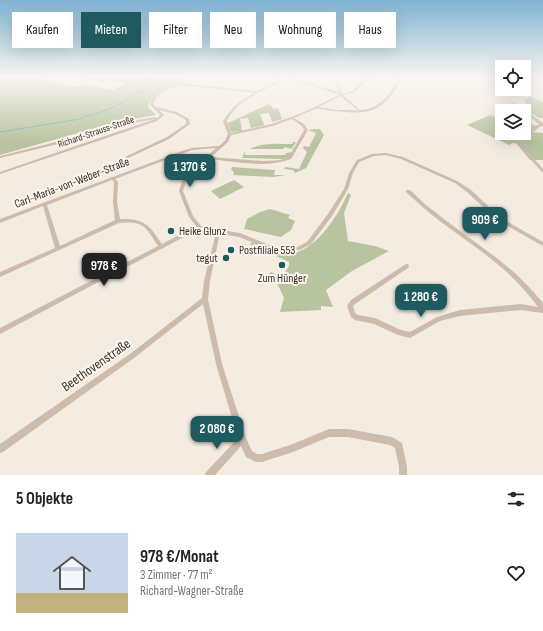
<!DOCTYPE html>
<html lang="de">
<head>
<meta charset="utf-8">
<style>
  :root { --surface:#fff; --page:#f6f6f6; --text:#222; --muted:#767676; --line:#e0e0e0; --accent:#1f5a5e }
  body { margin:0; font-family:"Sofia Sans Condensed",sans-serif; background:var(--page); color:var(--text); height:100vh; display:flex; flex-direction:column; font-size:15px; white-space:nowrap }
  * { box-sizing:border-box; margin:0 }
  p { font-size:13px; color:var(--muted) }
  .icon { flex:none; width:22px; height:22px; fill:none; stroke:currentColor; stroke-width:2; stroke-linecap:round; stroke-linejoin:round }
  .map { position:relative; height:475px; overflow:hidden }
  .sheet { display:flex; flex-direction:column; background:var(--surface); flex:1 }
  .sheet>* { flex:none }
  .guide { position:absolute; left:12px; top:12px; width:519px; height:36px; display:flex; gap:8px }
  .fabs { position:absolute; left:495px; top:60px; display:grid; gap:8px }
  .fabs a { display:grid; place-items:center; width:36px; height:36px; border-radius:0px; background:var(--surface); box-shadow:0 4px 16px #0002; font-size:20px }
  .price { position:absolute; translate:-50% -34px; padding:0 9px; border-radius:8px; background:var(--accent); color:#fff; font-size:13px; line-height:26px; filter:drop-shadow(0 1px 2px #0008) }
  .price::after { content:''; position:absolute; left:50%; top:24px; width:12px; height:9px; margin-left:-6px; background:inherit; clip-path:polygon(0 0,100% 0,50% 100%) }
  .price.on { background:#222; color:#fff }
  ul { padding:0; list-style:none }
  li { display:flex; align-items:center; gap:12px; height:100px; padding:0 16px }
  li+li { border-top:1px solid var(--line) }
  li span { display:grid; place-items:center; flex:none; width:112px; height:80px; border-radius:0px; color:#555 }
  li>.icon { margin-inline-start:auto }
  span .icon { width:48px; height:48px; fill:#fffc; stroke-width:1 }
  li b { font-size:17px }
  h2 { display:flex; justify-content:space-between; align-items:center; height:48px; padding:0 16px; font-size:17px }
  .pill { padding:0 14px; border-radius:0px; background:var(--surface); box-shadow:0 4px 16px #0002; font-size:14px; line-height:36px }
  .pill.on { background:var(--accent); color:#fff }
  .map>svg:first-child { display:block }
  .green { fill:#b8c4a0 }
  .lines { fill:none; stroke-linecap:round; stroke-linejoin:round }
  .stream { stroke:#7fb0b2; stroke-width:1 }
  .minor { fill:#cdbbac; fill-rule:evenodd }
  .poi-dot { fill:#1f5a5e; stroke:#fbf5ee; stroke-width:1.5 }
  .labels { text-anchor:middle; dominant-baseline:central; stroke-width:4; stroke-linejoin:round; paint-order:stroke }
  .far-street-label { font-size:10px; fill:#3b302b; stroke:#fbf5ee }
  .street-label { font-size:12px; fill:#3b302b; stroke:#fbf5ee }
  .poi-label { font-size:12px; fill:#3b302b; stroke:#fbf5ee; text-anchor:start }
  .near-street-label { font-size:14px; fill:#3b302b; stroke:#fbf5ee }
</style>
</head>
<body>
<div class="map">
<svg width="543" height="475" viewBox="0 0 543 475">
  <rect width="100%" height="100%" fill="#f4ebe1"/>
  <g class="green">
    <path d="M0 76 36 78 74 87 83 84 113 90 125 83 106 80 113 76H170L185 83 162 91 149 101 148 107 156 115 121 121 0 155Z"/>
    <path d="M530 96 543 102V118H539L520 106 527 103 524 101Z"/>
    <path d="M269 104 274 109 278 108 282 119 272 122 269 113 260 114 264 125 251 128 248 118 240 119 242 131 231 132 228 123Z"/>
    <path d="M490 115 502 119V133H524L525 121 536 126 530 132 543 133V160H530L517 144 513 143 509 145 467 125Z"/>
    <path d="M314 129H320L324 135 306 168 295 173 293 170 284 169 285 167 299 169 307 152 303 148 304 146 309 147 316 133 308 130Z"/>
    <path d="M293 142H296L292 148 295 149H293L284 147V149H250C263 142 277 144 292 144Z"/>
    <path d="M245 151V155H285L286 153 293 152 290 157 282 160 281 159 242 158Z"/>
    <path d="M232 167 275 170 274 175H286L273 177 233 175 234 172 231 170Z"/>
    <path d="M234 180 244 187 220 199 211 191Z"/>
    <path d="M348 193 351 195 344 213 348 241 375 246 389 251 352 271 326 290 333 307 321 306V310L280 312 284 298 278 285 269 274 271 272 277 275 284 274 289 266V262L250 244 252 242C261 246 271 252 281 254 312 258 337 218 348 193Z"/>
    <path d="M270 209 290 215 288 218 295 221 291 230 281 237 244 229 247 219 260 212Z"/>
  </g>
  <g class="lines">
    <g class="stream">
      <path d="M138 92 146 91"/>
      <path d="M0 132 80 119C87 114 96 115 104 111 123 104 138 92 152 79L148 76"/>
    </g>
    <g class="minor">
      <path d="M77 76H82L102 80 111 76H114L102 82Z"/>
      <path d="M172 76C179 76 184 79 188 84L257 91 276 82 278 80 275 76H277L280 80 278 84C258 92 237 101 227 121L231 133 271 124 302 113 339 95 337 94 281 76H285L339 92 334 76H336L342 94 352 91 369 76H372L354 93 343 95 360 110C379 109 393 93 399 76H401C397 90 385 108 369 111 359 114 346 112 335 111 330 111 323 109 317 109 314 109 299 116 294 118L304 124 308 130 291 159C265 169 235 161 208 159L191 174 186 181 183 191 193 216 201 226 209 228 240 233 274 247H297L307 242 328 214 344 189 349 173 357 160 372 154 386 153 403 157 457 181 471 190 501 218 543 242V246L497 220 467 192 455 183 401 159 386 155 374 156 359 162 353 173 348 189 332 216 311 244 300 250 274 251 239 237 221 234 219 237 210 281 208 299 222 364 246 438 252 451 257 454H262L293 444 329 429H348L392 437 402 443 407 467V475H399V467L395 448 390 445 348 437H329L293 452 262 462H256L246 457 241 446 215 475H205L206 472 238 438 216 364 203 304 134 358 3 452 0 453V444L130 354 202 298 204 281 215 237 217 233 199 229 0 334V328L158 246C145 226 144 221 119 223L0 277V272L55 248 43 206 0 223V219L110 178 111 177H113L182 151 192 148 219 146 225 141 228 134 223 121C231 108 241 100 254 93 242 91 229 90 217 89 196 87 163 80 153 104L156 107 177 112 189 119 190 124 169 139 128 158H127L125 157 167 137 186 124V120L175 114 159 110 164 115 157 121 0 174V172L155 119 118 126 54 145 0 158V156L52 143 116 124 155 117 157 118 160 115 149 104C156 90 171 86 185 84L182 81ZM340 96 358 110H337L319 107ZM292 119 302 126 304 130 289 157 282 160 262 161 211 157 228 142 231 135 273 126ZM216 148 189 172 182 181 179 191 189 217 196 226 162 244C149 225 145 218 120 219L117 202 118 182 115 179 192 150ZM112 180 114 182 113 202 115 220 60 246 47 205Z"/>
      <path d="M511 103H513L525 110 543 123V126L539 127 521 144 543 169V172H542L517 144 537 125H540L524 112V111H522L511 105Z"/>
      <path d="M406 190H410L426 205 444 219 498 259 515 273 531 289 543 303V313L521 310 460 316 440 321 410 338 398 335 374 324 355 320 351 317 347 306 351 300 406 264H408L409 266 408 268 355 304 353 306 355 313 358 315 375 318 401 330 410 332 437 317 460 310 521 304 538 307C530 296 521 286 512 277 490 256 465 240 441 222 429 213 418 203 406 192Z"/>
    </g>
  </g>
  <linearGradient id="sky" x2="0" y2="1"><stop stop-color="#7eb2d2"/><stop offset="0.54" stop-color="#faf6f2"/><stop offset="1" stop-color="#faf6f2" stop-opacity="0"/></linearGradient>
  <rect width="543" height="142" fill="url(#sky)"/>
  <g class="poi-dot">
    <circle cx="171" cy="231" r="4"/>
    <circle cx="231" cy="250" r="4"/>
    <circle cx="226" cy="258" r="4"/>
    <circle cx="282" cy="265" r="4"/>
  </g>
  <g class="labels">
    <g class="far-street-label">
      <text transform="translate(96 132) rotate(-19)">Richard-Strauss-Straße</text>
    </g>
    <g class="street-label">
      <text transform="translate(72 183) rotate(-21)">Carl-Maria-von-Weber-Straße</text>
    </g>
    <g class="poi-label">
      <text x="179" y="231">Heike Glunz</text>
      <text x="239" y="250">Postfiliale 553</text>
      <text x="218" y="258" text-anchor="end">tegut</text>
      <text x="282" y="278" text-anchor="middle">Zum Hünger</text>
    </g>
    <g class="near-street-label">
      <text transform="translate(96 365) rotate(-35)">Beethovenstraße</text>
    </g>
  </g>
</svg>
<div class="fabs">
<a><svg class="icon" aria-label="locate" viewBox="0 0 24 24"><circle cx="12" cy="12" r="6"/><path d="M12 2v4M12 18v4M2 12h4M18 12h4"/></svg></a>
<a><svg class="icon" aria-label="layers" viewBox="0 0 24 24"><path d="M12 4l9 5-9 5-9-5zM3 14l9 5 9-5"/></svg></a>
</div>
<b class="price" style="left:190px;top:188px">1 370 €</b>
<b class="price" style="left:485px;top:241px">909 €</b>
<b class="price on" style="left:104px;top:287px">978 €</b>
<b class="price" style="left:421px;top:318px">1 280 €</b>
<b class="price" style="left:217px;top:450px">2 080 €</b>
<div class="guide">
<a class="pill">Kaufen</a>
<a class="pill on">Mieten</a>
<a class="pill">Filter</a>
<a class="pill">Neu</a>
<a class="pill">Wohnung</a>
<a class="pill">Haus</a>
</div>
</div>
<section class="sheet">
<h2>5 Objekte<svg class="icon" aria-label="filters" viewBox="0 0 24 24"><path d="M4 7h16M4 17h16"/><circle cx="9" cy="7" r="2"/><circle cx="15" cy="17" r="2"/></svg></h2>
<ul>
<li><span style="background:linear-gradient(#c9d6e8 75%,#c2b280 0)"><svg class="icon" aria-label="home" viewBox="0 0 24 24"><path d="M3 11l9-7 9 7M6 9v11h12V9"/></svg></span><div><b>978 €/Monat</b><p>3 Zimmer · 77 m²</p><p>Richard-Wagner-Straße</p></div><svg class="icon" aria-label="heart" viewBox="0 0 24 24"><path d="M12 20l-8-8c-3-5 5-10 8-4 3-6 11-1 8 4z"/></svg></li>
</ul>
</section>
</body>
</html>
